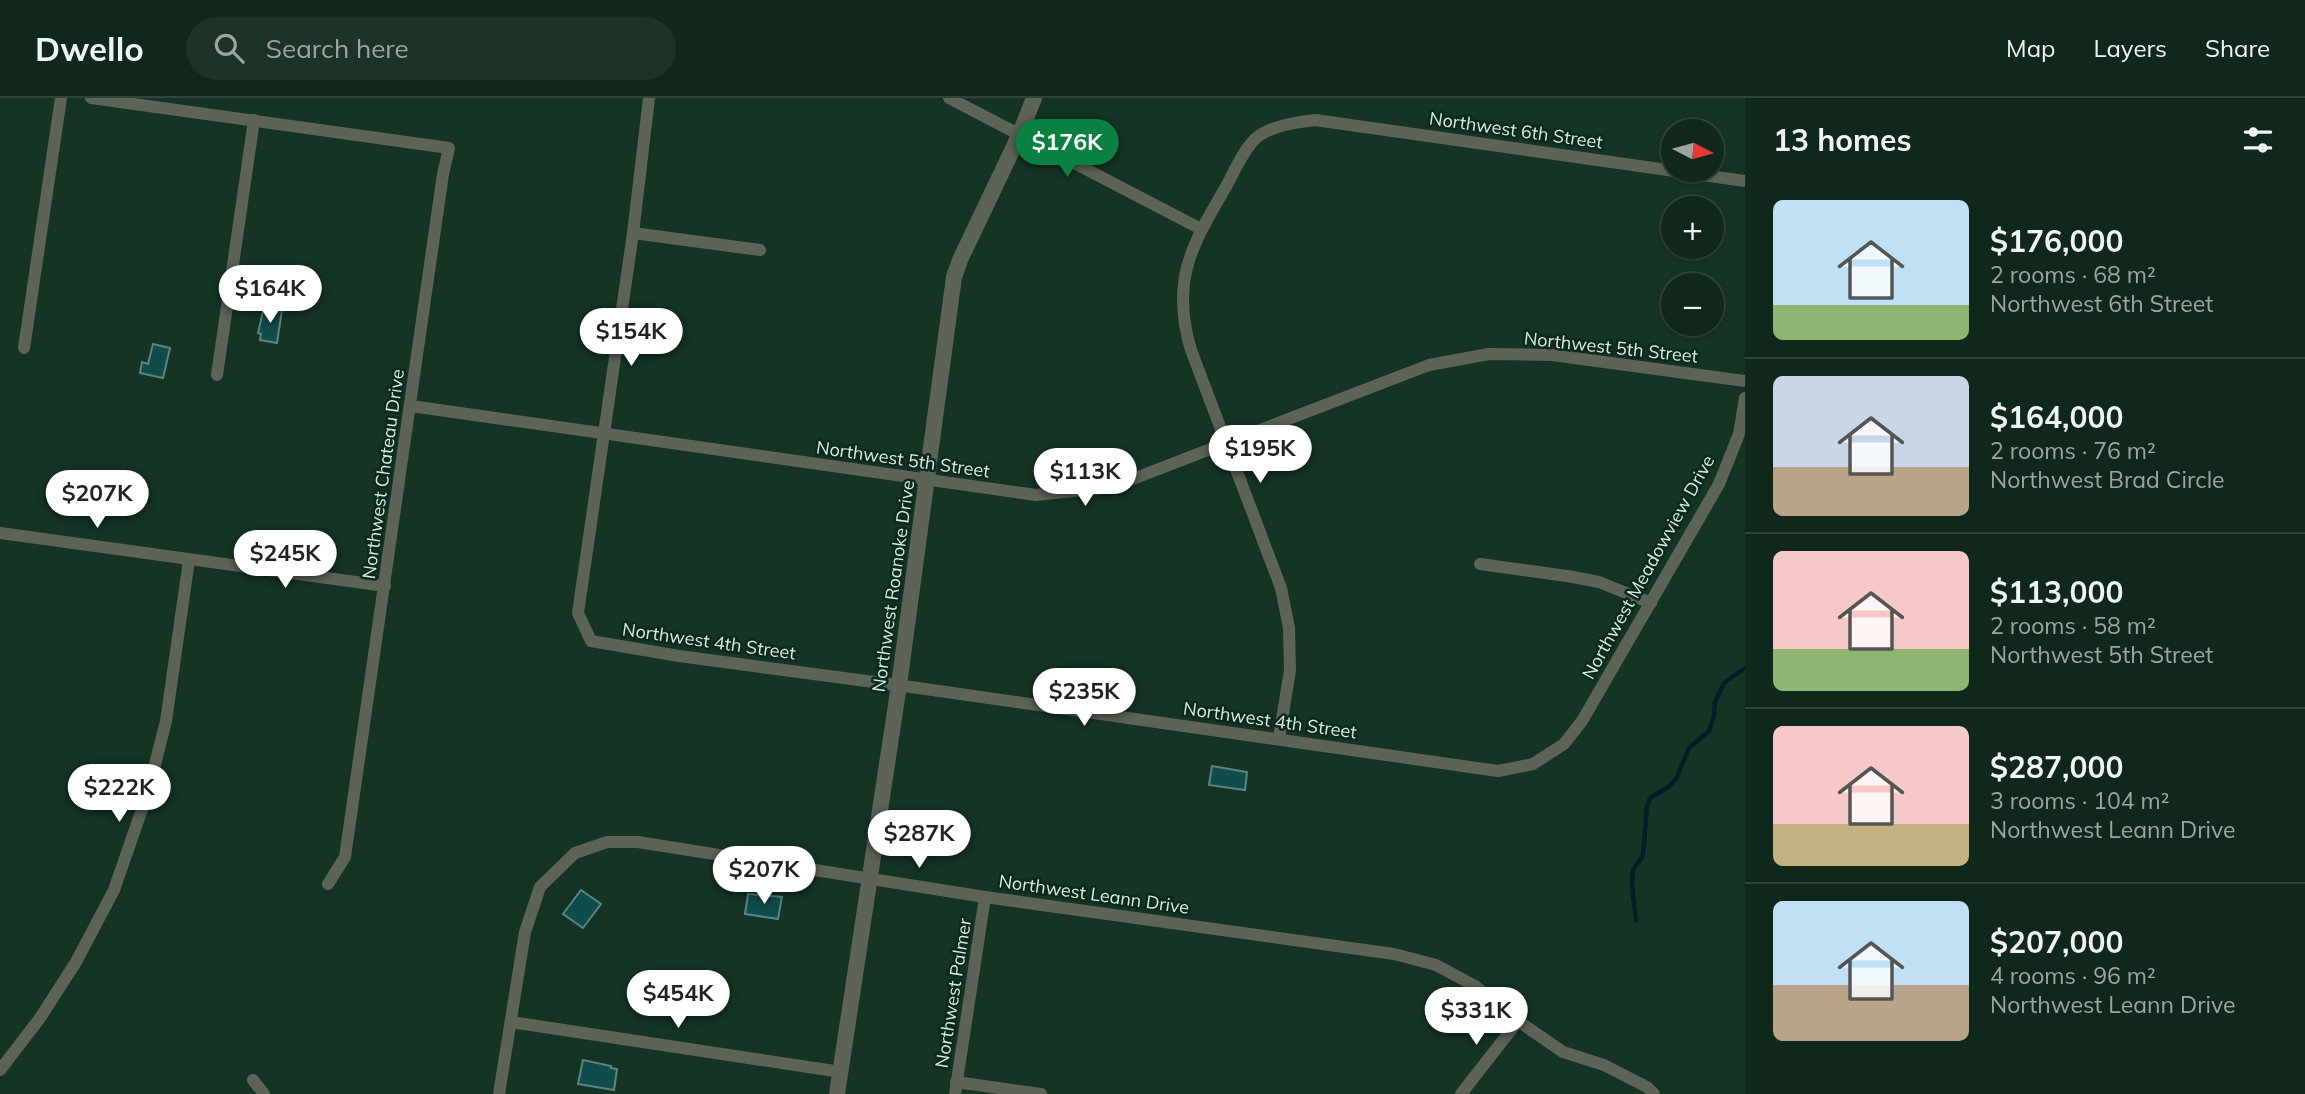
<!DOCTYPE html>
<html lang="en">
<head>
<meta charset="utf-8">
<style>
  :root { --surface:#10271b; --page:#1e3328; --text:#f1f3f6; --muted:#9ca5a3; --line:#30443a; --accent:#0b8043 }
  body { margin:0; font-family:Mulish,sans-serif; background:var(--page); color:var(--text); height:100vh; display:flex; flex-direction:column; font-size:26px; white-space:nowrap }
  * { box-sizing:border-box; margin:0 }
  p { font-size:23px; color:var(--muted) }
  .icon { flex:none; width:38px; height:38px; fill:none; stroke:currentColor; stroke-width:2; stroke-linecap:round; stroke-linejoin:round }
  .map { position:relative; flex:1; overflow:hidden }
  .drawer { display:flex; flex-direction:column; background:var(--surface); width:560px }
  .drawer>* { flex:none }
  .needle { width:46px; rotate:96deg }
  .tools { position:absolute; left:1661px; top:21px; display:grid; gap:14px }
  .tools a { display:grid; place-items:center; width:63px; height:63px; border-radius:50%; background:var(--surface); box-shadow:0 2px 5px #0004,0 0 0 2px var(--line); font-size:35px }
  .price { position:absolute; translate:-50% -60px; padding:0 16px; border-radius:24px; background:#fff; color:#222; font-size:23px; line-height:46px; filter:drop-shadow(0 2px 4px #0008) }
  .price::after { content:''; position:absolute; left:50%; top:42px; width:21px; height:16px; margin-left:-10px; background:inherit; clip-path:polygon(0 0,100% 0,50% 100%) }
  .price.active { background:var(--accent); color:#fff }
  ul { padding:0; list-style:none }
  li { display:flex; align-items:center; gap:21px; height:175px; padding:0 28px }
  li+li { border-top:2px solid var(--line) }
  li span { display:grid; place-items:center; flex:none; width:196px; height:140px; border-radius:10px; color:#555 }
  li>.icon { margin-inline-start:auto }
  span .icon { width:84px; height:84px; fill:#fffc; stroke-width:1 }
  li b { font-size:30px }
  h2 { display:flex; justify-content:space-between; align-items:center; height:84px; padding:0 28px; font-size:30px }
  header { display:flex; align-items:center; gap:42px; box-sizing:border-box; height:98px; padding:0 35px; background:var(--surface); border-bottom:2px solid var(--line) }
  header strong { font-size:33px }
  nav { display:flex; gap:38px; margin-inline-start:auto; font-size:24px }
  .search { width:490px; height:63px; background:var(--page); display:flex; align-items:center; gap:18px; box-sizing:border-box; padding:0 24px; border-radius:38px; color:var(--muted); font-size:26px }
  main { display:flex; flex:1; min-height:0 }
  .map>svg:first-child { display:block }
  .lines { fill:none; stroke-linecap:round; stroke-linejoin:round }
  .stream { stroke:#021d27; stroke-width:4.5 }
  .building { fill:#104c4a; stroke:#598482; stroke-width:2 }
  .minor { stroke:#5d6356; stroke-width:12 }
  .tertiary { stroke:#5d6356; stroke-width:16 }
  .labels { text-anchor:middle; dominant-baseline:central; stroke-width:5; stroke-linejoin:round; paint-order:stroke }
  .street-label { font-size:18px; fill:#daece1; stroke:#0a2a1b }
</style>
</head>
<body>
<header>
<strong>Dwello</strong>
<div class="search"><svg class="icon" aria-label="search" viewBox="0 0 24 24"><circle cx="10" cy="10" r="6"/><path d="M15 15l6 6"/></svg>Search here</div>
<nav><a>Map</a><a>Layers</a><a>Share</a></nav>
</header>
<main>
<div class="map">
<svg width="1745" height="996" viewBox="0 0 1745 996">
  <rect width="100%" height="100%" fill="#153424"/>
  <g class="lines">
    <path class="stream" d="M1636 822C1635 809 1629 781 1634 770 1637 765 1641 763 1643 756L1647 708 1650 700 1670 688 1677 679 1689 650 1709 633 1714 618 1715 604 1724 585 1745 570"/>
  </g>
  <g class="building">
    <path d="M264 209 282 212 277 245 260 242 261 236 258 235Z"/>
    <path d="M153 246 170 250 163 280 140 275 142 264 148 266Z"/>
    <path d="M1212 668 1247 674 1245 692 1209 687Z"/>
    <path d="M581 792 601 806 583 830 563 816Z"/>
    <path d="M748 796 782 799 778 821 745 816Z"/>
    <path d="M583 962 611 968V970L617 971 614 992 578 986Z"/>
  </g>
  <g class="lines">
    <g class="minor">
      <path d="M91 0 449 50 443 76 345 759 328 786"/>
      <path d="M649 0 633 135 578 515 591 543 679 558 911 589 1498 673 1533 666 1564 646 1582 623 1719 386 1739 336 1745 300"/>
      <path d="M949 0 1201 131"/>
      <path d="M633 135 760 152"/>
      <path d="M24 250 61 0"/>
      <path d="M217 277 254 22"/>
      <path d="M411 308 1036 397 1112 389 1429 267 1489 256 1552 257 1745 283"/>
      <path d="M0 435 385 488"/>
      <path d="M1480 466 1567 478 1599 484 1651 505"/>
      <path d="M1279 640 1290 572 1289 530 1281 490 1191 252C1170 182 1192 147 1227 87 1235 72 1243 53 1255 41 1268 28 1297 24 1315 22L1745 83"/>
      <path d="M511 924 841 974"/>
      <path d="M0 972 40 920 76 864 114 792 148 694 166 623 189 462"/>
      <path d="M253 982 264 996"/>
      <path d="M956 984 1041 996"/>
      <path d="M499 996 525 834 540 789 575 755 607 744H638L985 799 1394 856 1436 867 1475 888 1518 923 1563 954 1604 967 1647 989 1654 996"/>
      <path d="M955 996 985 799"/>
      <path d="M1461 996 1518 923"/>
    </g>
    <path class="tertiary" d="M837 996 899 587 954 179 960 162 1019 38 1034 0"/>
  </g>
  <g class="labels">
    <g class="street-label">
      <text transform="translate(1516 32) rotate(8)">Northwest 6th Street</text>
      <text transform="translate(1611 249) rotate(6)">Northwest 5th Street</text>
      <text transform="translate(903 361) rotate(8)">Northwest 5th Street</text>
      <text transform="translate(383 376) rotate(-82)">Northwest Chateau Drive</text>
      <text transform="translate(1648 469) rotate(-61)">Northwest Meadowview Drive</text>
      <text transform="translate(893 488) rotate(-82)">Northwest Roanoke Drive</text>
      <text transform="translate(709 543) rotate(8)">Northwest 4th Street</text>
      <text transform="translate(1270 622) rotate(8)">Northwest 4th Street</text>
      <text transform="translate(1094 796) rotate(8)">Northwest Leann Drive</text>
      <text transform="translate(953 895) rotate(-81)">Northwest Palmer</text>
    </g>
  </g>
</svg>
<div class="tools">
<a><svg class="needle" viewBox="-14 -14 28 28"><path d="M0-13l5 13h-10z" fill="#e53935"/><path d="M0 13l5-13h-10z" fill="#9ca5a3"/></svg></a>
<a>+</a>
<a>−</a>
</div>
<b class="price active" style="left:1067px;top:81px">$176K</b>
<b class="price" style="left:270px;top:227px">$164K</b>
<b class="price" style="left:631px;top:270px">$154K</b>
<b class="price" style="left:1260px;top:387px">$195K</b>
<b class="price" style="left:1085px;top:410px">$113K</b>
<b class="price" style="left:97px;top:432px">$207K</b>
<b class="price" style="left:285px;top:492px">$245K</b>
<b class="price" style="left:1084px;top:630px">$235K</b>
<b class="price" style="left:119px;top:726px">$222K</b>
<b class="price" style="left:919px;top:772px">$287K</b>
<b class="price" style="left:764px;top:808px">$207K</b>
<b class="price" style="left:678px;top:932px">$454K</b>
<b class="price" style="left:1476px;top:949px">$331K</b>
</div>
<section class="drawer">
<h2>13 homes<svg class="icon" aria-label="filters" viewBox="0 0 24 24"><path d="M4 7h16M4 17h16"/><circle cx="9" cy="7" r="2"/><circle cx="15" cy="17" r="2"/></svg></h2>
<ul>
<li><span style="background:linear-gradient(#bfe0f5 75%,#8fb573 0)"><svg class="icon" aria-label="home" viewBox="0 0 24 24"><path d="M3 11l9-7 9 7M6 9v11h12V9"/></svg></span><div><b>$176,000</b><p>2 rooms · 68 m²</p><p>Northwest 6th Street</p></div></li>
<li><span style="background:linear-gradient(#c9d6e8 65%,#b9a48a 0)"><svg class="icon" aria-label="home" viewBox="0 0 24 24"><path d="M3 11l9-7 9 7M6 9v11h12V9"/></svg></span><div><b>$164,000</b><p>2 rooms · 76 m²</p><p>Northwest Brad Circle</p></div></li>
<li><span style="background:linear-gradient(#f6c9c9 70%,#8fb573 0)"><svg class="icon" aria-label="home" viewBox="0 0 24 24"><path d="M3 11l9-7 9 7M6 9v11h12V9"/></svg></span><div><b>$113,000</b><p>2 rooms · 58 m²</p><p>Northwest 5th Street</p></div></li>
<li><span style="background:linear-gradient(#f6c9c9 70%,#c2b280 0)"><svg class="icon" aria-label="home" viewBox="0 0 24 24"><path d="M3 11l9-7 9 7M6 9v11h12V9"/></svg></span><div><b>$287,000</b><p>3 rooms · 104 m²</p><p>Northwest Leann Drive</p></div></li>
<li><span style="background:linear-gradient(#bfe0f5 60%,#b9a48a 0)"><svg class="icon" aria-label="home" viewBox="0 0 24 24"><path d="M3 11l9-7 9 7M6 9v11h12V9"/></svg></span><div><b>$207,000</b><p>4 rooms · 96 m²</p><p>Northwest Leann Drive</p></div></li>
</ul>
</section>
</main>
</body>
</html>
